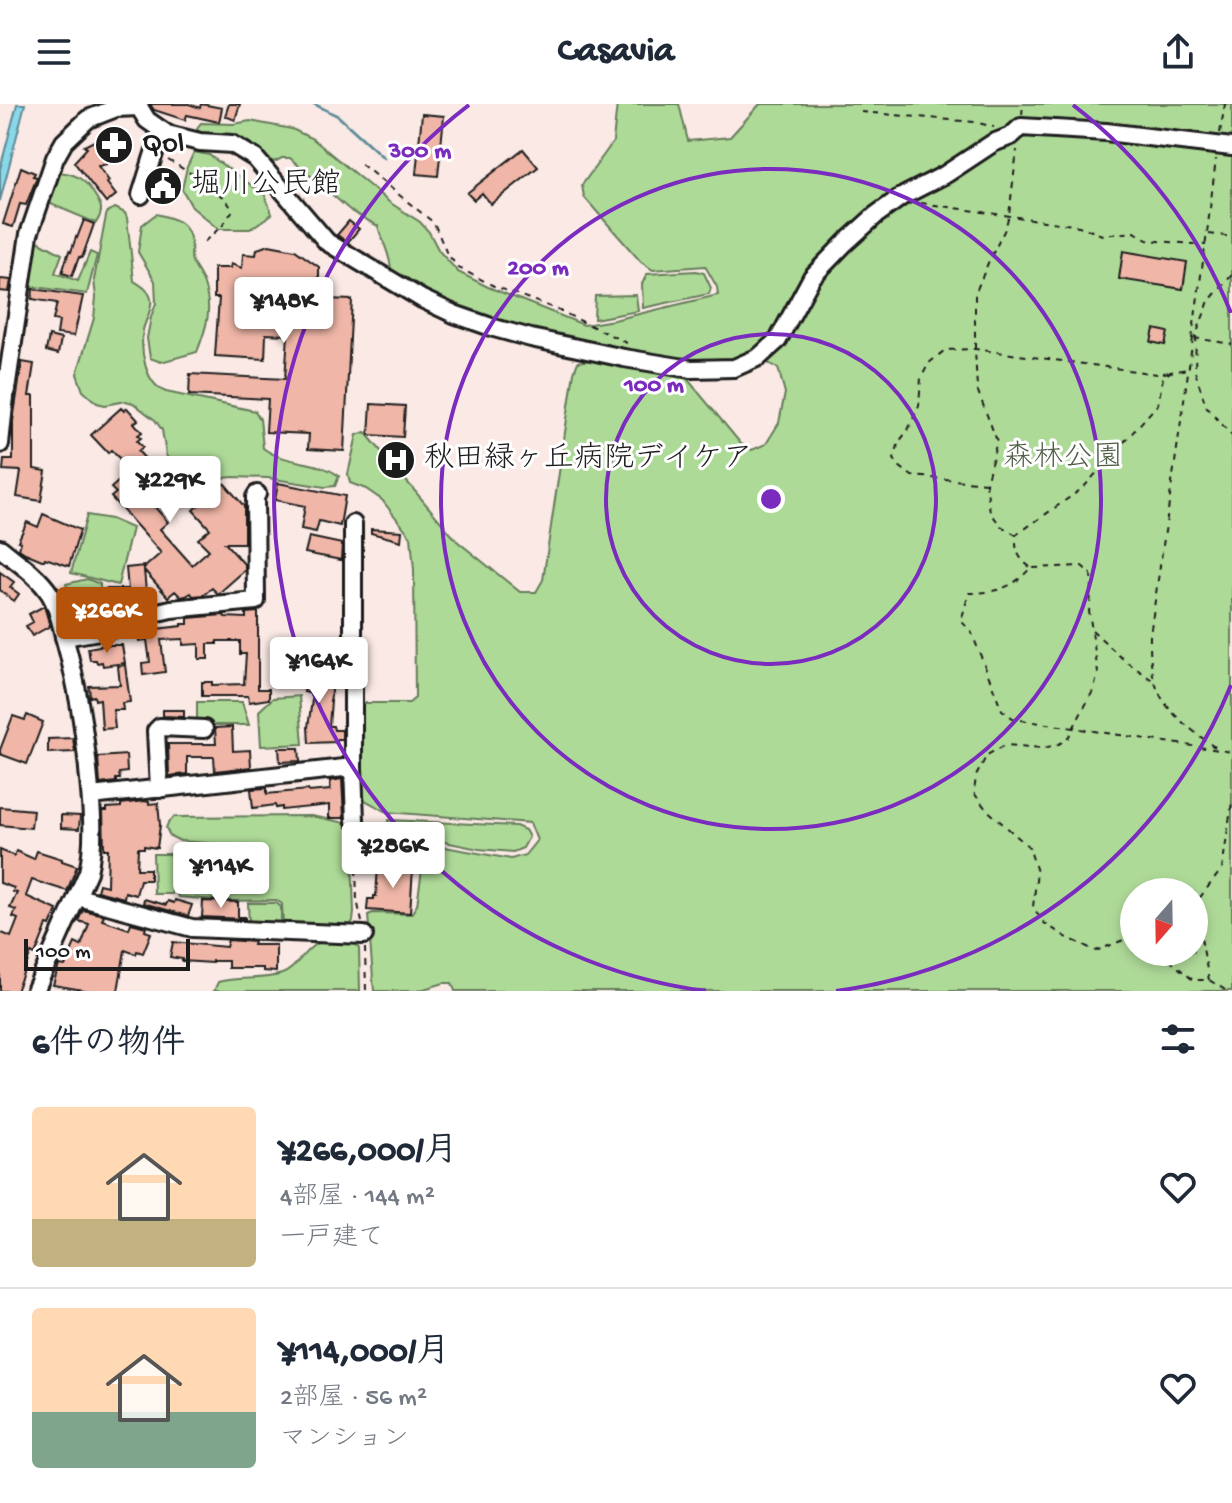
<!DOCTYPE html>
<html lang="ja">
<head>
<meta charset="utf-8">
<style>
  :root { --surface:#fff; --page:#f6f6f7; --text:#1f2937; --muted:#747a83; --line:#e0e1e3; --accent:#b45309 }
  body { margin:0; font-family:"Gochi Hand","Klee One",sans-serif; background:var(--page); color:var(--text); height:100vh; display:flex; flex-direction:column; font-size:30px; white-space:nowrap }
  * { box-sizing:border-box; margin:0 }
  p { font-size:26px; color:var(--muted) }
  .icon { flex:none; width:44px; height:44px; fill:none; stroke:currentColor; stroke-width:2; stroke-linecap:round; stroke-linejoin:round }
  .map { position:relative; height:887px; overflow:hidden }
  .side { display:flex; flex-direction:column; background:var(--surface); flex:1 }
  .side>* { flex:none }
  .needle { width:52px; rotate:200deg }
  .controls { position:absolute; left:1120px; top:774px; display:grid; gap:16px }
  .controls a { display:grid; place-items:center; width:88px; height:88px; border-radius:50%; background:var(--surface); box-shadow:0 4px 12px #0003; font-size:40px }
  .scale { position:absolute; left:24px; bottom:20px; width:166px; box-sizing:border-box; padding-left:8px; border:4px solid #1c1c1c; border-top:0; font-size:22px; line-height:28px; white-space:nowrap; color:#1c1c1c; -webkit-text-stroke:6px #fff; paint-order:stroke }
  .price { position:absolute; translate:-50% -68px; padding:0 18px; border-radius:8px; background:#fff; color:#222; font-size:26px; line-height:52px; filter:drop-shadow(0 2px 4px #0008) }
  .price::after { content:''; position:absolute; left:50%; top:48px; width:24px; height:18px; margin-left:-12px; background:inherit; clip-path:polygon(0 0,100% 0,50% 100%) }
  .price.active { background:var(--accent); color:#fff }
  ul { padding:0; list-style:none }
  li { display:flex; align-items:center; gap:24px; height:200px; padding:0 32px }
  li+li { border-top:2px solid var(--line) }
  li span { display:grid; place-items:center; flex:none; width:224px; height:160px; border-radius:8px; color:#555 }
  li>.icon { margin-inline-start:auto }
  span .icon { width:96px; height:96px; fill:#fffc; stroke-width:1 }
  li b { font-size:34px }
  h2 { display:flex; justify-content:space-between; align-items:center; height:96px; padding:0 32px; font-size:34px }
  header { display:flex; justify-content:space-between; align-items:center; height:104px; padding:0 32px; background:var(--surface); font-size:36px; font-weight:800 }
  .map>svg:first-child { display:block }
  .green { fill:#aeda98; stroke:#657b5a; stroke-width:2; fill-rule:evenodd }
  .water { fill:#8ad7e9; stroke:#5e8c97; stroke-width:2 }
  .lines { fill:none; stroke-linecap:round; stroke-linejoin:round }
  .stream { stroke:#5e8c97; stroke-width:3 }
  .building { fill:#f0b7a8; stroke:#1c1c1c; stroke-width:2 }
  .minor-casing { stroke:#1c1c1c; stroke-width:22 }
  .path { stroke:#1c1c1c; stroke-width:2; stroke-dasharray:6 6; stroke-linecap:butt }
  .minor { stroke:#fff; stroke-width:16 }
  .ring { fill:none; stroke:#7b2cbf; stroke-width:4 }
  .labels { text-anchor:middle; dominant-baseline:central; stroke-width:6; stroke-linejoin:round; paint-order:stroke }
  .poi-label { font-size:30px; fill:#1c1c1c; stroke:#fff; text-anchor:start }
  .park-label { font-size:30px; fill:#4f5e47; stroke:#fff }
  .centre { fill:#7b2cbf; stroke:#fff; stroke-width:4 }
  .ring-label { font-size:24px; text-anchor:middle; font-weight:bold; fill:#7b2cbf; stroke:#fff; stroke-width:6; stroke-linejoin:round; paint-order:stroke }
</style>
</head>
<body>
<header><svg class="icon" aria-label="menu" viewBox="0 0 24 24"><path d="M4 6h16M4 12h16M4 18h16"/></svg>Casavia<svg class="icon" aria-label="share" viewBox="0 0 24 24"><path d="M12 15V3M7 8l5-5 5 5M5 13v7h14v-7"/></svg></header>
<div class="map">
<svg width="1232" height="887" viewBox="0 0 1232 887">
  <rect width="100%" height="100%" fill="#fae9e5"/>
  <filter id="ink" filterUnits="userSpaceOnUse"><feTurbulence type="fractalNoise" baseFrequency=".0125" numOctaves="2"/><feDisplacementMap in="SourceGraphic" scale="16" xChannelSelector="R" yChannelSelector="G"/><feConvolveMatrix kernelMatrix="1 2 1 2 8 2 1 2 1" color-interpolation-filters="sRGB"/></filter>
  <g filter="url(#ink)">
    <g class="green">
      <path d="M617 0H679L688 37 730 33 760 0H1232V887H455L452 879H444L417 887H374L368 811 373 809 411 810 417 801 425 745 434 741 511 755 525 751 537 736 530 719 387 708 361 694 360 610 362 599H409L415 594 414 466 411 433 382 396 366 385 350 379 348 370 357 331 365 328 457 437 520 488H536L543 476 574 268 578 258 596 255 679 269 685 272 741 340 752 346 766 340 779 319 785 289 778 264 766 258 731 259 647 255 517 225 458 205 407 180 391 165C390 150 382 137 378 122L352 108 290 54H282L274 58 235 37 200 31 197 24 201 19 234 20 250 17 292 25 313 35 389 98 420 118 429 128 439 147 458 168 488 183 584 221 614 216 718 191 717 183 705 162 653 166 641 158 584 93 582 81 613 38ZM1134 788H1194V848H1134Z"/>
      <path d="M194 48 209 51 265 91 272 110 250 125H218L192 103 182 85 187 63Z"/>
      <path d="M57 68C75 69 85 75 94 90 102 102 104 107 96 119L46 98Z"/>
      <path d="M115 104 125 109 127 114 134 177C142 182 149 186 151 195 153 206 145 216 143 226 140 247 145 280 166 288L255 307 260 315 263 344C285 361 317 355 339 372L335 382 325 383 268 374 233 373 196 377 186 376 182 374 170 359 166 351 162 326 155 316 133 299 126 297 105 301 97 299 83 287 77 270 94 214 96 193 94 176 106 112 108 107Z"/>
      <path d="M156 110C174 114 189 118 191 140 192 147 190 152 192 158 196 166 202 173 204 181 213 206 206 225 197 248L161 258 150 254 147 234 151 213 156 199 155 177 138 148 142 121Z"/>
      <path d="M36 136 62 150 55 169 78 177 90 148 97 151 87 190 28 182Z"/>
      <path d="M696 167 704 169 711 184 709 190 643 204 642 180 647 170Z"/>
      <path d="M636 191 638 207 594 215 595 192Z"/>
      <path d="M87 411 111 415 132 424 118 481 71 469Z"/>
      <path d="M87 475 100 480 101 520 80 524 66 480Z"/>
      <path d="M299 592 303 640 261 642 259 607 273 594Z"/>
      <path d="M197 598H242L249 621H197Z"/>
      <path d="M311 712 346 719 351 723 354 809 353 817 349 823 283 821 282 800 276 796 227 797 179 793 177 791 178 788 249 781 259 774 257 745 249 742 180 737 170 732 166 724 168 719 174 713Z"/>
      <path d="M389 716 516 722 525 726 529 733 523 744 513 748 479 745 385 726Z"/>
      <path d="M362 725 415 735 412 762 360 757Z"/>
      <path d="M153 750H171L172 790H154Z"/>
      <path d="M248 799H276L281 803V823L249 821Z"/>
      <path d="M327 835 345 836 356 839 359 845 360 887H214L218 878C238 872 261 877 282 870 298 865 303 842 327 835Z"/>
    </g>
    <path class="water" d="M17 0H25L0 97V65Z"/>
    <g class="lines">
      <path class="stream" d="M314 0 338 12 384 54"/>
    </g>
    <g class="building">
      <path d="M150 0H189L200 4 201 0 222 4 219 18 187 11 185 16 154 6Z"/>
      <path d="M229 0H240L235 16 225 12Z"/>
      <path d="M422 10 444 12 438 72 416 70Z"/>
      <path d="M117 30 121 47 105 51 107 60 98 62 109 77 107 79 116 91 106 99 74 58 87 44 84 42 100 34Z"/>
      <path d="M523 45 538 63 491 100 482 89 474 96 467 89Z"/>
      <path d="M21 63 35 69 33 72 37 73 26 101 20 100 13 123 3 120Z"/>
      <path d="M158 73 177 80 174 90 155 83Z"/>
      <path d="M84 116 94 120 82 154 79 153 72 172 62 169 69 147 71 148 76 133 77 134Z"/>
      <path d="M349 117 359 125 348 138 337 131Z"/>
      <path d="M269 141 295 146 319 163V177H313L312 190 305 189 304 207 326 209 327 195 352 196 344 347 308 345 309 330 266 328 268 295 189 291 190 270 285 275 288 231 266 230 265 255 215 252 219 194H214V164H230L231 160 242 164 243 150 256 151 257 145Z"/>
      <path d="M1123 147 1187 158 1183 185 1119 175Z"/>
      <path d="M0 175 11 176 9 188 0 187Z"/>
      <path d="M33 185 83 192 74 232 57 230 59 217 53 216 57 199 32 195Z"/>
      <path d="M1154 225 1168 228 1165 241 1151 238Z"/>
      <path d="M49 232 61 235 58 250 46 247Z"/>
      <path d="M22 258 34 260 29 292H34V365L46 367 41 397 17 393 21 367 3 366 4 356H13V317Z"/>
      <path d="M371 300 405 302 403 333 369 331Z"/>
      <path d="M121 304 124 307 127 304 138 316 134 319 142 328 138 331 141 334 137 337 143 343 138 347 171 383 163 391 166 394 155 403 168 418 160 425 192 461 209 446 198 435 210 425 193 406 224 379 244 402V439H225L245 461V466L218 490 212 484 203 491 193 492 191 489 186 492 181 493 175 487 168 493 144 466 147 498 121 500V502H104V485H128L126 464 144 462V464L161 449 111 393 116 389 111 384 137 361 120 360V355L111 346 108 349 91 331Z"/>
      <path d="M278 379 345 392 340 422 319 417 316 428 301 425 305 402 275 396Z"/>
      <path d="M43 410 80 426 69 462 45 454 44 456H42L25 449 19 445 21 438 18 437 27 418 38 423Z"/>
      <path d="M371 425 402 427 401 437 371 429Z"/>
      <path d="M309 433 342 440 341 456 305 449Z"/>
      <path d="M0 468 14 478 10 483 19 490 14 497 0 486Z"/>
      <path d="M44 502 50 522 32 532 26 522 33 518 29 510Z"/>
      <path d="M258 508V585H269V595L249 598 248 592H202V578H212V581L244 580 246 550H240V537H217V540H208V555H199V540L183 541V535L161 536 165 568 143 571 142 559 150 558 147 536 139 537 138 527 182 522V520H188V514L224 511 225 513 246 514V509Z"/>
      <path d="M105 541H122L125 559 103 562 102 558 97 559 96 556H90L88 544Z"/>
      <path d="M296 552 311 556 308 568 326 572V574L334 576 330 597H331L329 622H333L334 626H342V635H337V638L309 639 308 623 313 590 304 588 308 568 293 565Z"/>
      <path d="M125 561 130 598 122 599 123 606H113L115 624 102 625 100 595 95 596 94 592 90 593 89 582 120 581 118 562Z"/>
      <path d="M163 606H184V613L163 612Z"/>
      <path d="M27 611 43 618 27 660 0 650V646L13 612 25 616Z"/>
      <path d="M232 623 233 647 250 646 251 663 215 667 214 653H187V670L169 672 168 640H216L215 624Z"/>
      <path d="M73 634 75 648 48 649V635Z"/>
      <path d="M279 644H299L300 657 280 658Z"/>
      <path d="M126 651 127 668 119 669 120 675H116V678L100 680 98 653Z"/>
      <path d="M342 675 344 714H329V701L282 706V703L276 704 275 701 253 704 251 685 267 684V690L308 686 309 688 330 686V677Z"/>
      <path d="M144 697 149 698V700L158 699 160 721 157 744 144 742V744H138L137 765H150V776H140L136 791 125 788 124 794 97 787 99 780 107 782 108 745H104L103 707H107V704L121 703V700Z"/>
      <path d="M0 703 33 706 31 724 0 721Z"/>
      <path d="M61 711 80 712 79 725 61 724Z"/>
      <path d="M0 746 14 752 16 747 34 755 37 747 62 755V757L77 762 67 787 32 776 26 792 57 806 50 822 47 821 35 851 31 849 16 887H0V828L11 833 18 815 13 813 16 806 10 804 17 789 13 788 14 784 0 779Z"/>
      <path d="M378 762 413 764 410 809 367 806 368 795H374V792H376Z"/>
      <path d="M144 795 166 801 168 797 174 799 175 796 192 801 188 812 143 799Z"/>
      <path d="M203 797 238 798V813H245V815L202 813Z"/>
      <path d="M83 806 104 811 102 816 129 825 131 819 146 823 145 827 151 829 143 849 137 847 136 850 125 846 118 887H89L53 881 59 861 65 862 75 839 81 842 89 820 78 817Z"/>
      <path d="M228 836 254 838 253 841H276V868L263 867V864H228V857H212V859L182 857V855L170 853 173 838 226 843Z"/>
    </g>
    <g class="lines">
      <g class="minor-casing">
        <g id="minor">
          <path d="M139 3 147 16 167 30 200 38 232 40 255 54 327 138 422 195 454 210 494 224 531 234 624 254 691 265 734 264 759 253 778 236 812 173 845 139 876 111 901 93 946 70 993 39 1011 32 1021 23 1106 28 1232 43"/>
          <path d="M141 91 156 43 163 27"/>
          <path d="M0 340 5 292 29 130 55 54 64 38 88 15 116 4 139 3"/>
          <path d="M353 420V663L355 717"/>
          <path d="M0 444C17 458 38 471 50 490 59 504 61 521 65 536 78 583 85 628 89 676 92 707 95 737 88 768L35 887"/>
          <path d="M64 533 111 525 154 509 171 505 256 497 255 393 257 390"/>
          <path d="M159 685 156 627 160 623 204 625"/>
          <path d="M91 692 353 663"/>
          <path d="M78 793 192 824 364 831"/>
        </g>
      </g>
      <g class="path">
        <path d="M861 8 974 18 994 23"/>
        <path d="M1022 11 1023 0"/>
        <path d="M1220 29 1225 0"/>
        <path d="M168 56C190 69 219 84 233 106L223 121 204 138"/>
        <path d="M361 60 434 119 447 150 459 164 494 182 556 205 631 241"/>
        <path d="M921 99 1079 122 1102 131 1135 128 1147 136 1206 141"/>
        <path d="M1209 130 1232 133"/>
        <path d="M1232 171 1209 197 1196 231 1195 267 1206 302 1232 332"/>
        <path d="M1193 234 1150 531C1149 593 1166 607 1213 642L1219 644"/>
        <path d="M1194 234 1232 240"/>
        <path d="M1192 235 1207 129 1216 55"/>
        <path d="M986 379 912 372 899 362 894 355 899 338 908 326 919 302 921 274 929 259 945 246 975 245 1157 270 1170 268"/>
        <path d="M1016 431 1001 422 990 408 986 379 997 337 977 285 975 245V190L988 159 1005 125 1009 111 1017 46"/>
        <path d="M1030 463C1018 454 1015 446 1016 431L1083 384 1158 300 1163 274 1170 268 1187 265"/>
        <path d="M1092 526 1123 555 1155 578"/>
        <path d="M355 729 357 796 362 818"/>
        <path d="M1134 834 1131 833 1096 847 1066 833 1044 819 1033 803 1037 768 1029 743 986 705 974 689 976 672 987 651 1005 641 1044 644 1059 640 1068 634 1094 585 1098 569 1089 507 1092 484 1091 470 1082 462 1030 464C1014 484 994 489 969 489L961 517 971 527 1002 606 1014 615 1232 648"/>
        <path d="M365 844 366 887"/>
        <path d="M1160 848 1193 876H1209L1227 887"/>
        <path d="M1209 876 1196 808 1198 796 1222 765 1232 698"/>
      </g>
      <use href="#minor" class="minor"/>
    </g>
  </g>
  <g class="ring">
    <circle cx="771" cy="395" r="165"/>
    <circle cx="771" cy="395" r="330"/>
    <path d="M1231 581A496 496 0 0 1 836 887M706 887A496 496 0 0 1 469 1M1073 1A496 496 0 0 1 1231 209"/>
  </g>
  <defs>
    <g id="pharmacy-disc" transform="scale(2)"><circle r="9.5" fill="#1c1c1c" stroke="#fff"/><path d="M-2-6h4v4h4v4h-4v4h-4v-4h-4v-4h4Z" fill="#fff"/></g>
    <g id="civic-disc" transform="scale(2)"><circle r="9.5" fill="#1c1c1c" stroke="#fff"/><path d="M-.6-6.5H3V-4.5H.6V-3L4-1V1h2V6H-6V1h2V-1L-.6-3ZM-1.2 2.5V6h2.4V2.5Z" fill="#fff"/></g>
    <g id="hospital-disc" transform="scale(2)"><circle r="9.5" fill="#1c1c1c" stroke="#fff"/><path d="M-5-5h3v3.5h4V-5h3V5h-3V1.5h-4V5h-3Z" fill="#fff"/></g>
  </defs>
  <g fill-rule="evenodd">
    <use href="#pharmacy-disc" x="114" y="41"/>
    <use href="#civic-disc" x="163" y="82"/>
    <use href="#hospital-disc" x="396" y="356"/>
  </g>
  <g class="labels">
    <g class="poi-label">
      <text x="142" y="41">Qol</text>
      <text x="191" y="82">堀川公民館</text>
      <text x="424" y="356">秋田緑ヶ丘病院デイケア</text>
    </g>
    <g class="park-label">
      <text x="1063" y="355">森林公園</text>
    </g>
  </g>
  <circle cx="771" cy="395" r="12" class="centre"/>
  <g class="ring-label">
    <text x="420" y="53">300 m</text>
    <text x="538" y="170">200 m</text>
    <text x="654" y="287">100 m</text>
  </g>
</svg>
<div class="controls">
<a><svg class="needle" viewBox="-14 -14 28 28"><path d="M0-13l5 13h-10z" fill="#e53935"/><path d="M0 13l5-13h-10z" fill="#747a83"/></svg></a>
</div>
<div class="scale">100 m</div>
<b class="price" style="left:284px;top:241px">¥148K</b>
<b class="price" style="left:170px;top:420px">¥229K</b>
<b class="price active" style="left:107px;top:551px">¥266K</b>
<b class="price" style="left:319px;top:601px">¥164K</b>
<b class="price" style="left:393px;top:786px">¥286K</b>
<b class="price" style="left:221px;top:806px">¥114K</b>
</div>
<section class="side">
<h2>6件の物件<svg class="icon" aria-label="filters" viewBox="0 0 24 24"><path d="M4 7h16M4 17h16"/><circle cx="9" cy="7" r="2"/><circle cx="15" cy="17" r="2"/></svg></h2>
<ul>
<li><span style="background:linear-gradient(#ffd9b3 70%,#c2b280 0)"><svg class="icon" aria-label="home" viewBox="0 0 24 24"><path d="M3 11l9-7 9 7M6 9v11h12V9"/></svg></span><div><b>¥266,000/月</b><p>4部屋 · 144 m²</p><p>一戸建て</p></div><svg class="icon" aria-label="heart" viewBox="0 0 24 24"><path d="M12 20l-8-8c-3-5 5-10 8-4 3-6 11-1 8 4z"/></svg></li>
<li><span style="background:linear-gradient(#ffd9b3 65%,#7fa58c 0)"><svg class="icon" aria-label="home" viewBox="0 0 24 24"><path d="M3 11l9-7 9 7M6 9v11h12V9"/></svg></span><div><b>¥114,000/月</b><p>2部屋 · 56 m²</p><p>マンション</p></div><svg class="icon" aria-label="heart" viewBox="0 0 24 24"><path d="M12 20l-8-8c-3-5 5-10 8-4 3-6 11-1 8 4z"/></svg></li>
</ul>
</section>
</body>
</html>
